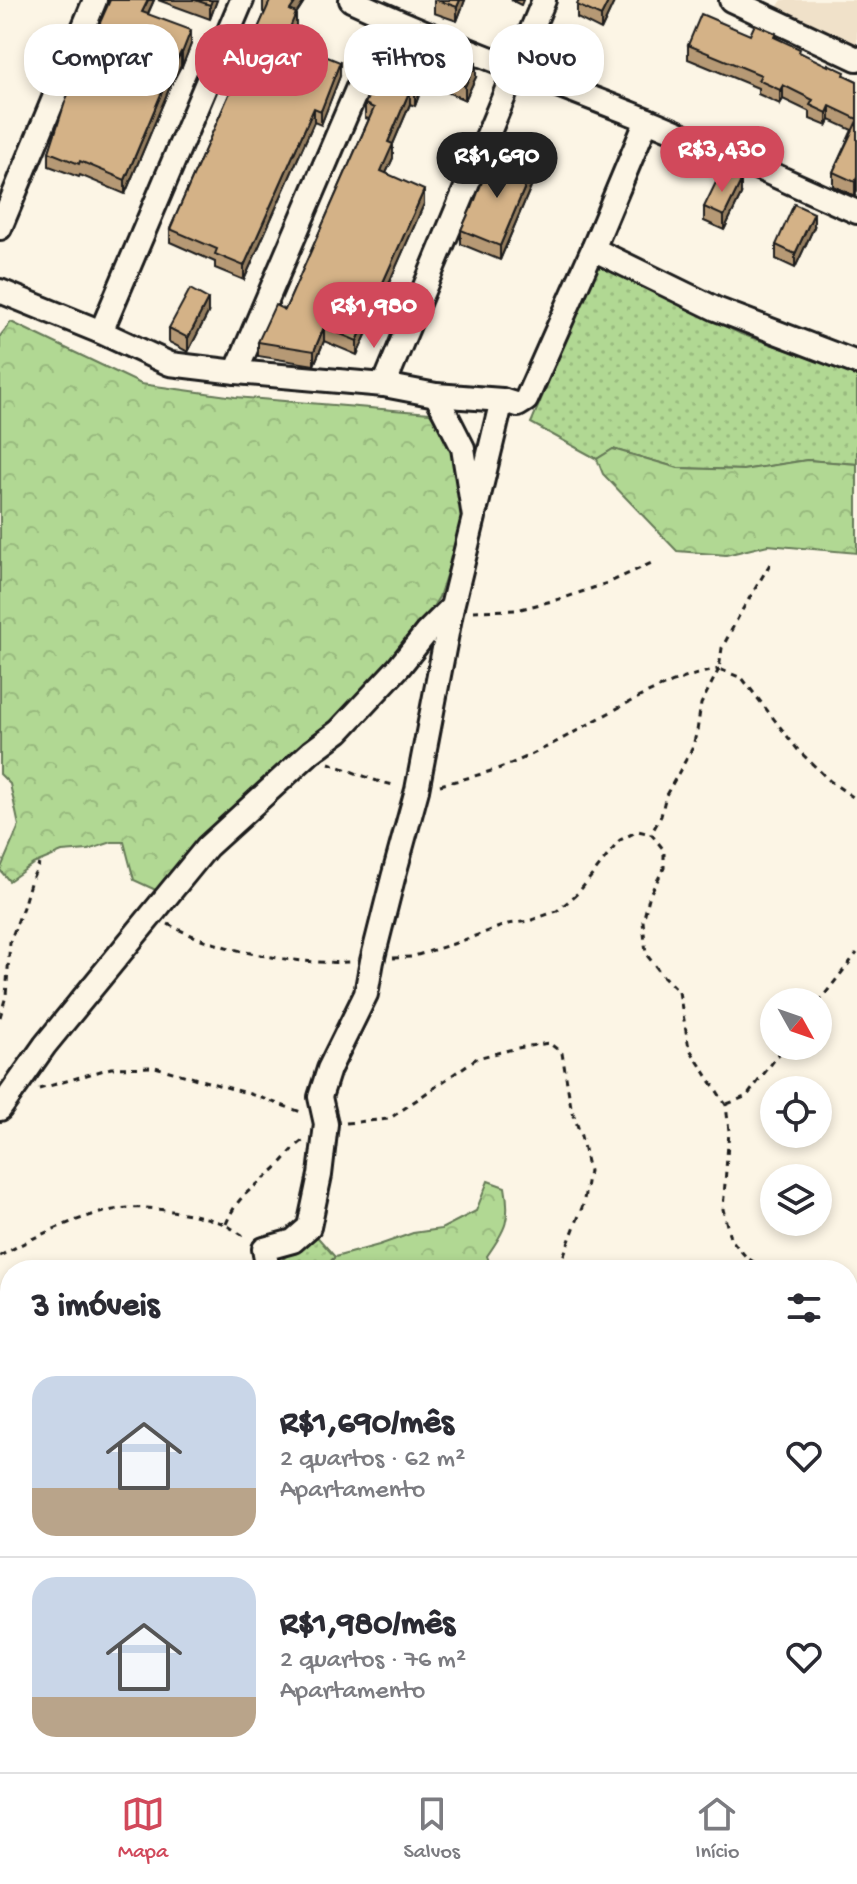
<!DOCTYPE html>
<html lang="pt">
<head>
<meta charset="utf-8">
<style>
  :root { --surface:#fff; --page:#f2f2f3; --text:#2b2b33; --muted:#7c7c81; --line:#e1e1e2; --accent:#d1495b }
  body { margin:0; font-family:"Gochi Hand",sans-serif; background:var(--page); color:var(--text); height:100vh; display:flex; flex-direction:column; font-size:30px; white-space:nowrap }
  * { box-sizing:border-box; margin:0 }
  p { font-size:26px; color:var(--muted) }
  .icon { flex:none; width:44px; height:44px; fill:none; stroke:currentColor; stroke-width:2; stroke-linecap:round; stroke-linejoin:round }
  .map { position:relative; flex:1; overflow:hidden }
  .details { position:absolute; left:0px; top:1260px; width:858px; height:512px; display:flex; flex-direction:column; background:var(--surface); border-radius:32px 32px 0 0; box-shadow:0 4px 12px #0003 }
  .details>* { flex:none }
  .hud { position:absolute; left:24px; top:24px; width:810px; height:72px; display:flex; gap:16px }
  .needle { width:52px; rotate:130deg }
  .fabs { position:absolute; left:760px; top:988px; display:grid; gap:16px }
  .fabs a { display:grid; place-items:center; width:72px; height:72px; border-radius:50%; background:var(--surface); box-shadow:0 4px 12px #0003; font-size:40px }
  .price { position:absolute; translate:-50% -68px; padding:0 18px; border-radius:28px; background:var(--accent); color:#fff; font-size:26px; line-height:52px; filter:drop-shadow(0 2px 4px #0008) }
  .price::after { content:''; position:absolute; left:50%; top:48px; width:24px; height:18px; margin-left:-12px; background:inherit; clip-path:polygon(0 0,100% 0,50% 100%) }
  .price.selected { background:#222; color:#fff }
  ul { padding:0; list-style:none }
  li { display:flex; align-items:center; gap:24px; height:200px; padding:0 32px }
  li+li { border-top:2px solid var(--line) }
  li span { display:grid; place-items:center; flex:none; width:224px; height:160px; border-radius:24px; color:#555 }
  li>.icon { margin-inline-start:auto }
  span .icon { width:96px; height:96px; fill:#fffc; stroke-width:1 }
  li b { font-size:34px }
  h2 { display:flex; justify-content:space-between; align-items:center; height:96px; padding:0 32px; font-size:34px }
  .tag { padding:0 28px; border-radius:32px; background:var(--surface); box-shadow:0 4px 12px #0003; font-size:28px; line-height:72px }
  .tag.selected { background:var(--accent); color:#fff }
  .tabs { display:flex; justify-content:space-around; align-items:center; height:112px; border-top:2px solid var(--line); background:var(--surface); font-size:22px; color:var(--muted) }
  .tabs a { display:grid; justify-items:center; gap:4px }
  .tabs .selected { color:var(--accent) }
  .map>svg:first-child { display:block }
  .built { fill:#f0e1c9 }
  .grass { fill:url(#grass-dots); stroke:#667a58; stroke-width:2 }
  .forest { fill:url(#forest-crowns); stroke:#667a58; stroke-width:2 }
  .water { fill:url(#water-waves); stroke:#538389; stroke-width:2 }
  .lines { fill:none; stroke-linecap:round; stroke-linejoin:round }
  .minor-casing { stroke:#1c1c1c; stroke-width:28 }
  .path { stroke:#1c1c1c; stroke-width:3; stroke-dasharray:6 6; stroke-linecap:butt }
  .minor { stroke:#fcf5e5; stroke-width:22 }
  .wall { fill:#b69974; stroke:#1c1c1c; stroke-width:2 }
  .shaded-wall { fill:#947d5e; stroke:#1c1c1c; stroke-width:2 }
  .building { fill:#d4b287; stroke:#1c1c1c; stroke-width:2 }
</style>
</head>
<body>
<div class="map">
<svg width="857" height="1772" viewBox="0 0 857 1772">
  <defs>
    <pattern id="grass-dots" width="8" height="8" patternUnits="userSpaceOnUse" patternTransform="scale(2)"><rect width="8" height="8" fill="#b1d893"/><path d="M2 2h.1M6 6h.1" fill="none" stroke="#98b97e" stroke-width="1.8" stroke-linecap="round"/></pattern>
    <pattern id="forest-crowns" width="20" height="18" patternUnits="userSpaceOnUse" patternTransform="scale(2)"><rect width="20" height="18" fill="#b1d893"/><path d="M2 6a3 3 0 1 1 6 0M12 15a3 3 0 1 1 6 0" fill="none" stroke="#98b97e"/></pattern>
    <pattern id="water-waves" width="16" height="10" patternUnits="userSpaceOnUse" patternTransform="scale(2)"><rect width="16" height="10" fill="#77c7d1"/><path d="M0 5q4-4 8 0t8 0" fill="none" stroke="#66aab3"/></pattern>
  </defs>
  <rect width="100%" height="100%" fill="#fcf5e5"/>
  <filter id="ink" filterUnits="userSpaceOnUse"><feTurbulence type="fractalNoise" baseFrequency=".0125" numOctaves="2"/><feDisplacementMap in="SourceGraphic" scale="16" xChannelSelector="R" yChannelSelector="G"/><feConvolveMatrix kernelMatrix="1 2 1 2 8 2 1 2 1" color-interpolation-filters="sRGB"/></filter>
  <g filter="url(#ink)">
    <path class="built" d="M782 0H857V47L774 12Z"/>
    <g class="grass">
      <path d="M597 267H606L741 334 857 374V464L807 460 743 470 678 468 613 449 597 459 531 423Z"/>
      <path d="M313 1232 335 1257 323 1270H280L282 1260Z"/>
      <path d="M10 1585V1720L3 1727 0 1721V1604Z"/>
      <path d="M857 1613V1772H243L235 1762H848V1615Z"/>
    </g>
    <g class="forest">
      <path d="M11 322 141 384 235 397 430 413 457 456 464 501 456 544 439 597 413 639 371 690 160 892 134 880 124 842H112L88 850 62 852 33 864 9 881 0 870 19 826 10 784 0 774V336Z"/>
      <path d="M613 449 678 468 743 470 807 460 857 464V553L768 545 726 555 677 551 603 474 597 459Z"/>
      <path d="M488 1181 505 1187C511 1220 506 1229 487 1256L490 1264 485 1270H323L335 1257 379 1245 413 1233 441 1229 476 1211Z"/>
    </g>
    <g class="water">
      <path d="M107 1762H178L182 1772H108Z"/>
      <path d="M674 1762H785L788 1772H671Z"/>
    </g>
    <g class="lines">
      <g class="minor-casing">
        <g id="minor">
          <path d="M351 0C447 44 547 80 645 119 716 148 786 181 857 212"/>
          <path d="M731 0 857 59"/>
          <path d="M0 228 95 0"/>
          <path d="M593 249 647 120"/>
          <path d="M0 291 101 332 170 364 236 372 384 385 544 0"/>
          <path d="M101 332 242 0"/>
          <path d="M236 372 388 17"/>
          <path d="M384 385 436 395 502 400 518 405 526 400 593 249 716 309 857 363"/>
          <path d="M476 508 502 400"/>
          <path d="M0 1109 45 1045 207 847 311 752 339 731 399 667 426 633 452 607 474 517 463 448 436 395"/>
          <path d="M268 1270 264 1249 293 1241 309 1227 320 1175 326 1124 320 1097 329 1069 366 994 372 961 393 878 417 790 452 607"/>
          <path d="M0 1586 10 1570"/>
        </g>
      </g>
      <g class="path">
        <path d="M770 564 741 612 722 648 719 669 742 678 798 750 830 781 857 800"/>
        <path d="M473 611 517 610 567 597 610 582 656 561"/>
        <path d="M719 669 701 704 697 731 692 749 666 795 661 816 651 834 664 850V868L650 894 643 921 646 954 663 976 679 992 689 1048 726 1105 729 1131 723 1209 730 1238 747 1258 767 1270"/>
        <path d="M329 763 377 781 397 786"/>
        <path d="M440 785C460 780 480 775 500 768 575 740 639 684 719 669"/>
        <path d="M168 924C217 951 294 965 350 962"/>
        <path d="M393 958 411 957 453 944 508 924 529 921 557 911 578 893 620 840 638 831 651 834"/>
        <path d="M818 1003 857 953"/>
        <path d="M0 1017 6 996 10 942 23 907 30 883 39 864"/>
        <path d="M39 1089 111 1068 155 1067 247 1093 301 1112"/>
        <path d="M727 1104 747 1096 785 1046"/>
        <path d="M346 1123 389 1119 477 1058 517 1048 549 1043 562 1053 571 1107 581 1136 589 1171 583 1205 558 1270"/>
        <path d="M226 1224C238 1195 250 1191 272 1172 284 1162 291 1149 304 1140"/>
        <path d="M0 1256C35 1236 88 1211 128 1208 152 1206 205 1215 226 1225 233 1229 240 1234 247 1238"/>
        <path d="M747 1270 755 1263"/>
        <path d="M848 1299 857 1301"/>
        <path d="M848 1445 857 1442"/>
        <path d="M0 1759 4 1772"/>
      </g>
      <use href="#minor" class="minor"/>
    </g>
    <g class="wall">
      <path d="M110 0H154L148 14 191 44 182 67 181 66 169 89 125 194 80 175 79 177 49 166V152Z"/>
      <path d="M158 0H217L210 19Z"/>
      <path d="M263 0H305L296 14V27L290 42 340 76 321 125 314 122 244 280 215 268V262L170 242V229L265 13 263 12Z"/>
      <path d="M434 0H465L457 21 434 13Z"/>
      <path d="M511 0H523L521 5Z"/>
      <path d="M615 0 601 30 577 18V5Z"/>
      <path d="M750 35 776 37 800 53 857 81V191L855 196 833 186V172L852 130 830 120 827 126 810 119V112L783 99 780 104 758 94V88L688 59V45Z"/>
      <path d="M438 74 476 77 465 100 438 88Z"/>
      <path d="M424 82 415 106 410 104 393 144V158L386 173 424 204 357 355 324 341 314 365 258 356V342L285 310 369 119 365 118V104L374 86Z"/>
      <path d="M532 184 500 260 461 244V230L472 208Z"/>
      <path d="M741 195 724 230 704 221V207Z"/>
      <path d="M814 227 795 268 776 259V245Z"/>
      <path d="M208 313 188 352 169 342V328Z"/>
    </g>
    <g class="shaded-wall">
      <path d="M148 0H154L142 26V12Z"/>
      <path d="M212 0H217L210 19V5Z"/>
      <path d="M297 0H305L296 14V27L285 54V40L290 10Z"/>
      <path d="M460 0H465L457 21V7Z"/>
      <path d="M609 0H615L601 30V16Z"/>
      <path d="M191 30V44L182 67V53Z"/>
      <path d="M181 52V66L169 89 125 194V180L169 75Z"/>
      <path d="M340 62V76L321 125V111Z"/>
      <path d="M476 63V77L465 100V86Z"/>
      <path d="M424 68V82L415 106V92Z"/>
      <path d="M783 85V99L780 104V90Z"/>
      <path d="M410 90V104L393 144V158L381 184V171L388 142Z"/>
      <path d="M830 106V120L827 126V113Z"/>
      <path d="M314 108V122L244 280V266Z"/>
      <path d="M532 170V184L500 260V246Z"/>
      <path d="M857 177V191L855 196V182Z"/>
      <path d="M741 181V195L724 230V216Z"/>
      <path d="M424 190V204L357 355V341Z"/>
      <path d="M814 213V227L795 268V254Z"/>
      <path d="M208 299V313L188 352V338Z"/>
      <path d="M324 327V341L314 365V351Z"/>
    </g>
    <g class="building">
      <path d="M110 0H148L142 12 191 30 182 53 181 52 169 75 125 180 80 161 79 164 49 152 66 99Z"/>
      <path d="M195 0H212L210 5Z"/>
      <path d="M267 0H297L290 10 296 13 285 40 340 62 321 111 314 108 244 266 215 254 217 249 170 229 270 1Z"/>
      <path d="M437 0H460L457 7Z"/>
      <path d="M579 0H609L601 16 577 5Z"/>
      <path d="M701 14 750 35 755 24 776 33 774 37 800 49 799 52 828 66V64L845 72 844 75 857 81V119L830 106 827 113 810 105 813 100 783 85 780 90 758 80 761 75 688 45Z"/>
      <path d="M386 54 424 68 415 92 410 90 388 142 393 144 381 171 424 190 357 341 324 327 314 351 258 342 275 305 285 310 374 108 365 104 373 85 374 86Z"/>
      <path d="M463 57 476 63 465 86 438 74 445 59 459 65Z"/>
      <path d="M857 121V177L855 182 833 172Z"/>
      <path d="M493 153 532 170 500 246 461 230 471 208H472Z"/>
      <path d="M721 172 741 181 724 216 704 207Z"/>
      <path d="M794 204 814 213 795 254 776 245Z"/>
      <path d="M190 289 208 299 188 338 169 328Z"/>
    </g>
  </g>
</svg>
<div class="fabs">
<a><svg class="needle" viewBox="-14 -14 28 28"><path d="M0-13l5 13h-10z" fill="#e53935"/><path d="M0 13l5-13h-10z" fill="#7c7c81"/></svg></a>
<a><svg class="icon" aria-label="locate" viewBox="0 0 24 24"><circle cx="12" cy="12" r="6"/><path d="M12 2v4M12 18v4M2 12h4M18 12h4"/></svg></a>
<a><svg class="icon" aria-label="layers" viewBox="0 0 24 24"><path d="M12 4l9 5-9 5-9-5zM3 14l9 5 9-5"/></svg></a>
</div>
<b class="price" style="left:722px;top:194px">R$3,430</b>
<b class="price selected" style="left:497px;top:200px">R$1,690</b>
<b class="price" style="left:374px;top:350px">R$1,980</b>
<div class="hud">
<a class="tag">Comprar</a>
<a class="tag selected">Alugar</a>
<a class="tag">Filtros</a>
<a class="tag">Novo</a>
</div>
<section class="details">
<h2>3 imóveis<svg class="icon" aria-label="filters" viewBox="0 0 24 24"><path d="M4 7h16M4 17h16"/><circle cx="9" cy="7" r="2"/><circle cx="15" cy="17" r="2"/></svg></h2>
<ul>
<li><span style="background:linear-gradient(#c9d6e8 70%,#b9a48a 0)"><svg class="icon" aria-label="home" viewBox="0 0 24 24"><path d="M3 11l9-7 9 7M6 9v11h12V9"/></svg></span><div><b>R$1,690/mês</b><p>2 quartos · 62 m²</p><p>Apartamento</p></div><svg class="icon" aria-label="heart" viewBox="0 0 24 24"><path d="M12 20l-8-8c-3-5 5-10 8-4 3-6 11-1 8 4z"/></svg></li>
<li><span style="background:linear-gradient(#c9d6e8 75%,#b9a48a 0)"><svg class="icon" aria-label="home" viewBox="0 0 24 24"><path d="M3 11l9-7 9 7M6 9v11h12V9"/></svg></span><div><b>R$1,980/mês</b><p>2 quartos · 76 m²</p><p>Apartamento</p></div><svg class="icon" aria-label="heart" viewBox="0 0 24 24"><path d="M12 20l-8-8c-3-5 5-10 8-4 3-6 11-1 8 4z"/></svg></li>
</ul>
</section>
</div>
<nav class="tabs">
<a class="selected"><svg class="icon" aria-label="map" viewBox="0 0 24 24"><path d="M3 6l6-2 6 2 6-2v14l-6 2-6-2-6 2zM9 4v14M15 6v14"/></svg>Mapa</a>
<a><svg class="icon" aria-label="saved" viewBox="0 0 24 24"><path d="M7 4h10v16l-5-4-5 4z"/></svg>Salvos</a>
<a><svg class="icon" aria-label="home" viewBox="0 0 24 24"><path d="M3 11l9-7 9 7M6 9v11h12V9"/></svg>Início</a>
</nav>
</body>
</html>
